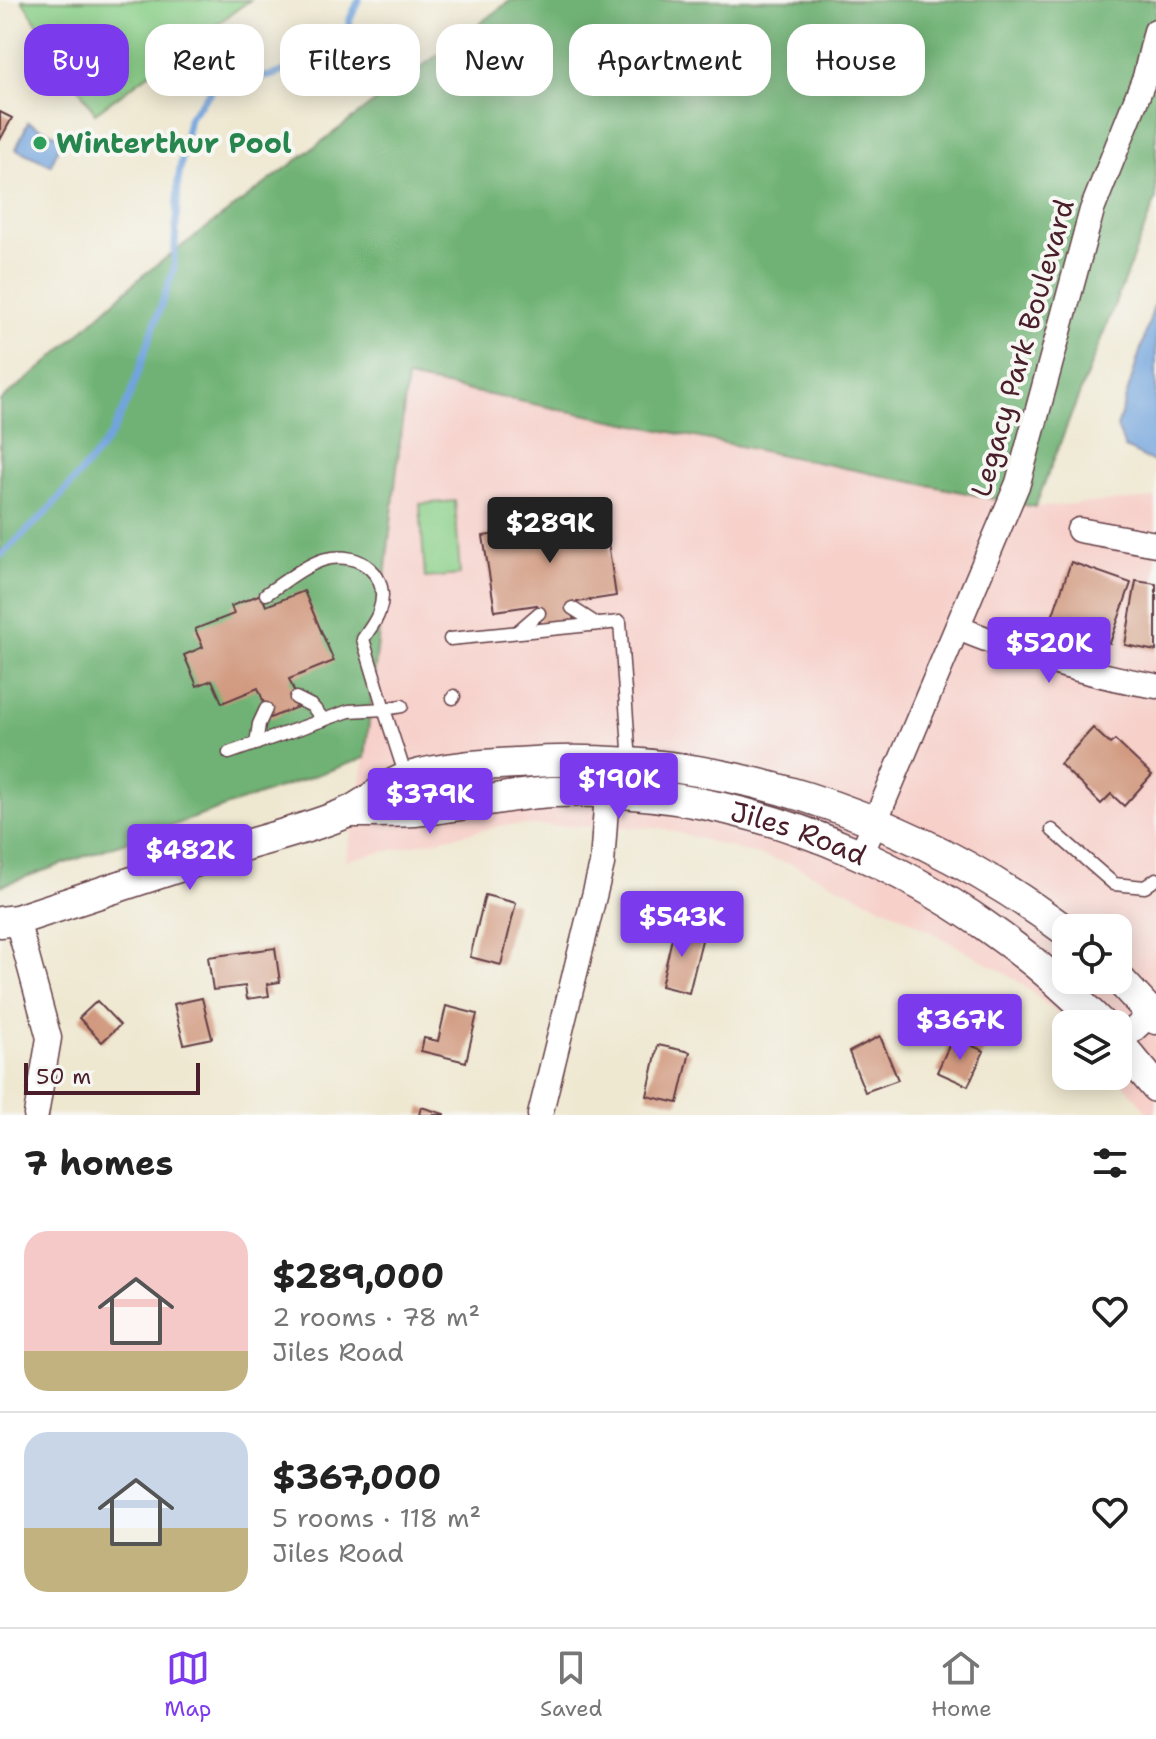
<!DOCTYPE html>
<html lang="en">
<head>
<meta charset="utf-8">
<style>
  :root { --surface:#fff; --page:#f6f6f6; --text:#222; --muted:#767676; --line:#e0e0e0; --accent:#7c3aed }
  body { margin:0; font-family:"Shantell Sans",sans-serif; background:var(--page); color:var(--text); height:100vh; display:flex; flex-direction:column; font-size:30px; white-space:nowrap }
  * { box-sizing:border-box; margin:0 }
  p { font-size:26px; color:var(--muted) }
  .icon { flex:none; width:44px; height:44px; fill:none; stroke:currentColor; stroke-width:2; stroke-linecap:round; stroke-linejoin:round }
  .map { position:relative; height:1115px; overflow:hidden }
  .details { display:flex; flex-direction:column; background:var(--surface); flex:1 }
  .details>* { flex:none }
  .guide { position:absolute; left:24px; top:24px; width:1108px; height:72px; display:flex; gap:16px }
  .tools { position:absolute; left:1052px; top:914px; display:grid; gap:16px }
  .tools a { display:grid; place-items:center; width:80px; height:80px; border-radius:16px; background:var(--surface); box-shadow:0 4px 20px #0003; font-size:40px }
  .scale { position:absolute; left:24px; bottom:20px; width:176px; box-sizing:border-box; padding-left:8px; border:4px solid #4a1f2b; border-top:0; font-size:22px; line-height:28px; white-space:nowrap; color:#4a1f2b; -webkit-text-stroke:6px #f6f6f2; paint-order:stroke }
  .price { position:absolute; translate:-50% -68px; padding:0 18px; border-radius:8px; background:var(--accent); color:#fff; font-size:26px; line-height:52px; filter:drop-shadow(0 2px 4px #0008) }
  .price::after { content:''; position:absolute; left:50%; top:48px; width:24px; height:18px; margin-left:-12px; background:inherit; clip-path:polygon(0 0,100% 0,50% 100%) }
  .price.active { background:#222; color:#fff }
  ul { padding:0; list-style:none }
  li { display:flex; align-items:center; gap:24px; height:200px; padding:0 24px }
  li+li { border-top:2px solid var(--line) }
  li span { display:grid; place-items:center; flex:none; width:224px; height:160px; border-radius:24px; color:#555 }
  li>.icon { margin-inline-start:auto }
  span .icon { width:96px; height:96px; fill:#fffc; stroke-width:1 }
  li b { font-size:34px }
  h2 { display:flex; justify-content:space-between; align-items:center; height:96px; padding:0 24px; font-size:34px }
  .tag { padding:0 28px; border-radius:24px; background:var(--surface); box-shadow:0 4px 20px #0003; font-size:28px; line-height:72px }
  .tag.active { background:var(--accent); color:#fff }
  .tabs { display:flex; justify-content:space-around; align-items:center; height:112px; border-top:2px solid var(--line); background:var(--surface); font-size:22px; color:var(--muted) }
  .tabs a { display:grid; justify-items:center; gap:4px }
  .tabs .active { color:var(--accent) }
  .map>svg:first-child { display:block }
  .built { fill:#f7d0ca; fill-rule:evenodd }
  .green { fill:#8bd089; stroke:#6a785a; stroke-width:2 }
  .forest { fill:#70b275; stroke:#5d6850; stroke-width:2 }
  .water { fill:#72a4dd; stroke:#5e6284; stroke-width:2 }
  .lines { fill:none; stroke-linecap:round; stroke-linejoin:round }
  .stream { stroke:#72a4dd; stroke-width:7 }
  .building { fill:#d1997f }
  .service-casing { stroke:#633d44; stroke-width:15 }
  .minor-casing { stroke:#633d44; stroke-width:27 }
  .tertiary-casing { stroke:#633d44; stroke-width:33 }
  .service { stroke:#fff; stroke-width:12 }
  .minor { stroke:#fff; stroke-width:24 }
  .tertiary { stroke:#fff; stroke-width:30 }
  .leisure-dot { fill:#2e9e5b; stroke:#f6f6f2; stroke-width:3 }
  .labels { text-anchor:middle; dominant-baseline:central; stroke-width:8; stroke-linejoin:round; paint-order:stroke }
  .leisure-label { font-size:28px; font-weight:bold; fill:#27864d; stroke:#f6f6f2; text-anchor:start }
  .street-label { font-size:28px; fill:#4a1f2b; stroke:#f6f6f2 }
</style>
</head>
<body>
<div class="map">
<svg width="1156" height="1115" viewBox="0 0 1156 1115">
  <rect width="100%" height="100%" fill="#f6f6f2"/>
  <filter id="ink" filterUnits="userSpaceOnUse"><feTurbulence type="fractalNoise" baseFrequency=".0125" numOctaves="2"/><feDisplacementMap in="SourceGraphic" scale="16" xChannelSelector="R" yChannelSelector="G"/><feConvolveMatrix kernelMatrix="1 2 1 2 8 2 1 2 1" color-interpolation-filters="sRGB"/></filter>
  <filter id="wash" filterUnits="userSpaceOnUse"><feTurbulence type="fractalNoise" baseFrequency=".006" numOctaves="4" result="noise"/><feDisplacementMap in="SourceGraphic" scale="32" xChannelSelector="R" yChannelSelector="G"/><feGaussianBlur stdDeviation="1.8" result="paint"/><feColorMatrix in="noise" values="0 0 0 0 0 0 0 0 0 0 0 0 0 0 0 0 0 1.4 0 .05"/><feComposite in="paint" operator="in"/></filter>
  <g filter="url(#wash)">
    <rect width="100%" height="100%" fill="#efe8d1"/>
    <path class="built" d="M407 378 1035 507 1156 498V1115H1149L1118 1076V1024H1071L1014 978 908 919 794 865 661 828 505 825 346 860 365 758ZM1066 928H1118V980H1066Z"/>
    <g class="green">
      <path d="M22 0H250L95 113Z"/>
      <path d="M455 501 460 575 425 578 420 504Z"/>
    </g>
    <path class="forest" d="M511 0H1156V199L1035 507 407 378 365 758 0 886V401L45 365 142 276Z"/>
    <g class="water">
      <path d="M28 122 63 138 51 165 16 149Z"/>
      <path d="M1156 299V463L1125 448 1117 427Z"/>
    </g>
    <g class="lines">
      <path class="stream" d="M0 556 48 511 99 451 111 435 130 396 174 268 178 181 189 118 216 85 227 80 270 76 305 64 333 47 347 49 350 19 359 0"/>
    </g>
    <g id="blocks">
      <g class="building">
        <path d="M0 112 12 118 0 140Z"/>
        <path d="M585 510 587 525 605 522 616 596 571 603 574 622 541 627 537 605 495 611 483 536 504 533 503 522Z"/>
        <path d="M1071 562 1131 583 1110 643 1050 623Z"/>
        <path d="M1136 581 1156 584V651L1125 645Z"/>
        <path d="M304 591 334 661 289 679 300 706 270 718 258 688 222 703 212 680 197 686 184 655 203 647 195 629 234 614 231 606 261 594 266 606Z"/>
        <path d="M1093 728 1110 744 1115 740 1152 775 1124 806 1111 794 1101 804 1060 764Z"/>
        <path d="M485 895 516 903 501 965 470 957Z"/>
        <path d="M675 925 704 932 689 993 661 986Z"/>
        <path d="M275 948 280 982 267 984 269 996 247 999 245 986 213 990 208 957Z"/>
        <path d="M202 998 212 1038 184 1044 174 1004Z"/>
        <path d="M97 1001 120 1025 102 1042 79 1018Z"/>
        <path d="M446 1006 477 1014 466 1062 421 1051 424 1038 438 1041Z"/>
        <path d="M880 1036 898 1080 865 1092 849 1052Z"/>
        <path d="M953 1037 984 1051 968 1086 937 1072Z"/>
        <path d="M658 1045 690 1052 678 1103 647 1096Z"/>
        <path d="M421 1107 444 1114V1115H419Z"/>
      </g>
    </g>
  </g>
  <g filter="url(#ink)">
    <use href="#blocks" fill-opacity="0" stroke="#633d44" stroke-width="2"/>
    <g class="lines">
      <g class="service-casing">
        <g id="service">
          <path d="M572 608 597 624"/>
          <path d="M517 632 539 613"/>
          <path d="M450 639 620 622 630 762"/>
          <path d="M296 698 312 706 324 720"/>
          <path d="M453 698 454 696"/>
          <path d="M402 706 384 709 406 777"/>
          <path d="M256 744 259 724 266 709"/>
          <path d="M229 753 349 711 384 709 363 639C368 631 376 622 379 612 392 575 360 551 326 559 304 565 285 582 266 594"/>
          <path d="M1052 830 1114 884 1145 887 1156 879"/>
        </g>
      </g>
      <g class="minor-casing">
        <g id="minor">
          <path d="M1079 530 1156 544"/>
          <path d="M958 628C1021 654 1088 675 1156 686"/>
          <path d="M861 855 1018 483 1092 210 1145 77 1156 31"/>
          <path d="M17 920 49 1038 36 1115"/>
          <path d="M1119 1043 1156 1009"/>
          <path d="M540 1115 602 864 607 793"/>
        </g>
      </g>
      <g class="tertiary-casing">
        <g id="tertiary">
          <path id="s1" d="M349 812C371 812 393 812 415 811 462 807 507 794 553 792 757 784 961 879 1101 1024"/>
          <path d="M0 922 17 920C90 896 163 872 236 848 272 837 311 828 346 813 367 804 386 784 409 777 443 767 481 765 517 763 714 748 908 813 1066 931"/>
          <path d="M1118 978 1156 1019"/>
          <path d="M1118 1042 1156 1087"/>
        </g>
      </g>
      <use href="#service" class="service"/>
      <use href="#minor" class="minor"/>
      <use href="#tertiary" class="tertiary"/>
    </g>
  </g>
  <circle class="leisure-dot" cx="40" cy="143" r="8"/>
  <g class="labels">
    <g class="leisure-label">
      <text x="56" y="143">Winterthur Pool</text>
    </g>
    <g class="street-label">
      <text transform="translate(1022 348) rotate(-74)">Legacy Park Boulevard</text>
      <text stroke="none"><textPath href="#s1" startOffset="456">Jiles Road</textPath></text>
    </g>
  </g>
</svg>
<div class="tools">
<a><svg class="icon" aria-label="locate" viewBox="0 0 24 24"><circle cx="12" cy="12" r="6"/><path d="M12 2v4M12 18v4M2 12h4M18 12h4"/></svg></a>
<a><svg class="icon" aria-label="layers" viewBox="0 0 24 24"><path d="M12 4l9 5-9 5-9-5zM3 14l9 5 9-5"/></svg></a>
</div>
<div class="scale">50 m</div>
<b class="price active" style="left:550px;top:565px">$289K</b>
<b class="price" style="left:1049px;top:685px">$520K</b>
<b class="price" style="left:619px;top:821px">$190K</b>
<b class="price" style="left:430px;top:836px">$379K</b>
<b class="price" style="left:190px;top:892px">$482K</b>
<b class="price" style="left:682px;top:959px">$543K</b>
<b class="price" style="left:960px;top:1062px">$367K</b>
<div class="guide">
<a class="tag active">Buy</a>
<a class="tag">Rent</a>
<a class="tag">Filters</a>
<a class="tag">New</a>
<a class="tag">Apartment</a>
<a class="tag">House</a>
</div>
</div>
<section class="details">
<h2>7 homes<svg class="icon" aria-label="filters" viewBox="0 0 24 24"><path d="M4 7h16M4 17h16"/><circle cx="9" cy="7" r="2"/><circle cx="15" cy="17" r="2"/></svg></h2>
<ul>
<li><span style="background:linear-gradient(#f6c9c9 75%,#c2b280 0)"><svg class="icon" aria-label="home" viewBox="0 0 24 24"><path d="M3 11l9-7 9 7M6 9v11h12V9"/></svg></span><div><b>$289,000</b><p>2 rooms · 78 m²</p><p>Jiles Road</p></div><svg class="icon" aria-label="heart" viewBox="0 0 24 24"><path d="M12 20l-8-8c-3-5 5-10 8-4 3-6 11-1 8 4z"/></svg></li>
<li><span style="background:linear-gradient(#c9d6e8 60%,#c2b280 0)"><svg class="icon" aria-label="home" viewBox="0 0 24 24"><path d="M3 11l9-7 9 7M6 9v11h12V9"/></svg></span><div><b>$367,000</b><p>5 rooms · 118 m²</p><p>Jiles Road</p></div><svg class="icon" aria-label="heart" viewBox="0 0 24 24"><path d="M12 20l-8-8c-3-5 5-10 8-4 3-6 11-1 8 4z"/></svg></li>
</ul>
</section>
<nav class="tabs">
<a class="active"><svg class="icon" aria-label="map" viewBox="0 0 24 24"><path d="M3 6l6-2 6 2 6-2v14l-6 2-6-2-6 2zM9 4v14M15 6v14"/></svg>Map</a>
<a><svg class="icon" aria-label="saved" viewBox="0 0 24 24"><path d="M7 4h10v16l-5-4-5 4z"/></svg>Saved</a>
<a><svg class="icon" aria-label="home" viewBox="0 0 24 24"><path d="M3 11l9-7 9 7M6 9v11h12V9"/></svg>Home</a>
</nav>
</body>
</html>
